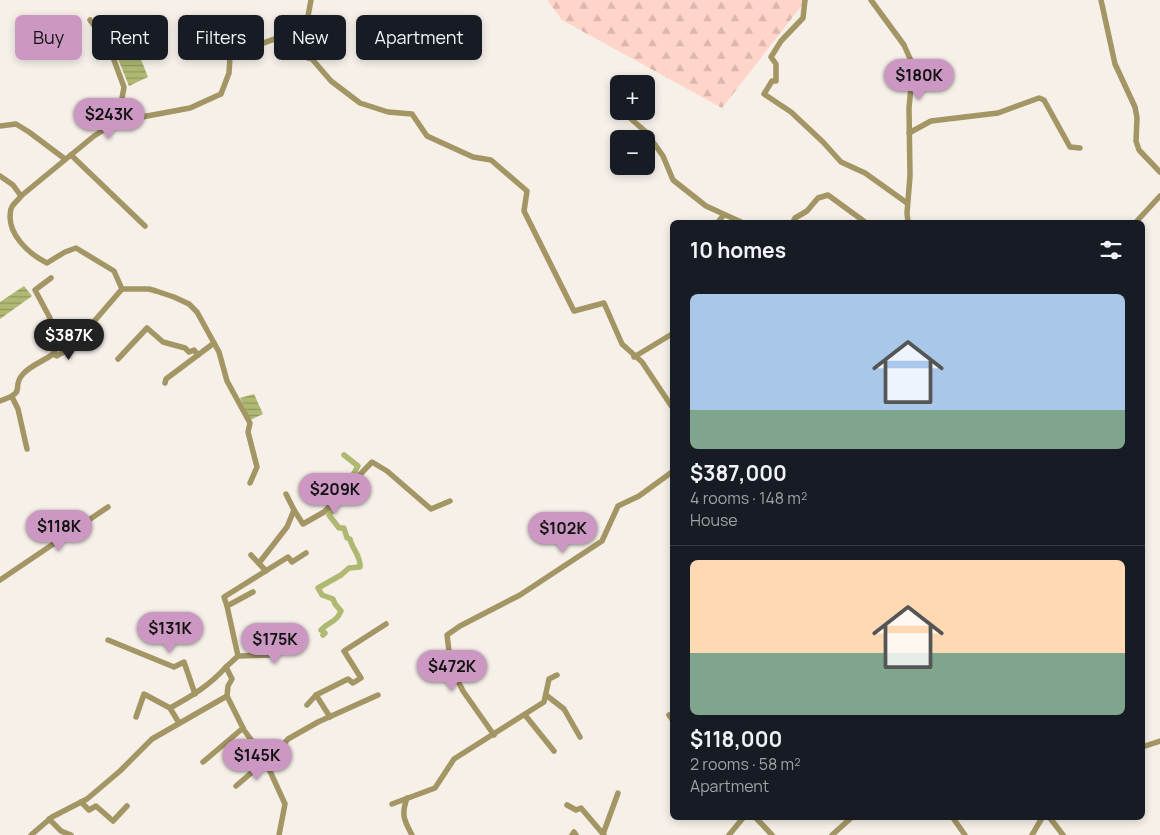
<!DOCTYPE html>
<html lang="en">
<head>
<meta charset="utf-8">
<style>
  :root { --surface:#171b24; --page:#242831; --text:#f1f3f6; --muted:#9ea1a6; --line:#363941; --accent:#cc98c3 }
  body { margin:0; font-family:Manrope,sans-serif; background:var(--page); color:var(--text); height:100vh; display:flex; flex-direction:column; font-size:19px; white-space:nowrap }
  * { box-sizing:border-box; margin:0 }
  p { font-size:16px; color:var(--muted) }
  .icon { flex:none; width:28px; height:28px; fill:none; stroke:currentColor; stroke-width:2; stroke-linecap:round; stroke-linejoin:round }
  .map { position:relative; flex:1; overflow:hidden }
  .side { position:absolute; left:670px; top:220px; width:475px; height:600px; display:flex; flex-direction:column; background:var(--surface); border-radius:8px; box-shadow:0 2px 8px #0003 }
  .side>* { flex:none }
  .top-card { position:absolute; left:15px; top:15px; width:475px; height:45px; display:flex; gap:10px }
  .controls { position:absolute; left:610px; top:75px; display:grid; gap:10px }
  .controls a { display:grid; place-items:center; width:45px; height:45px; border-radius:8px; background:var(--surface); box-shadow:0 2px 8px #0003; font-size:25px }
  .price { position:absolute; translate:-50% -42px; padding:0 11px; border-radius:18px; background:var(--accent); color:#111; font-size:16px; line-height:32px; filter:drop-shadow(0 1px 2px #0008) }
  .price::after { content:''; position:absolute; left:50%; top:30px; width:15px; height:11px; margin-left:-8px; background:inherit; clip-path:polygon(0 0,100% 0,50% 100%) }
  .price.current { background:#222; color:#fff }
  ul { padding:0; list-style:none }
  li { display:grid; align-content:center; gap:10px; height:265px; padding:0 20px }
  li+li { border-top:1px solid var(--line) }
  li span { display:grid; place-items:center; height:155px; border-radius:8px; color:#555 }
  li>.icon { margin-inline-start:auto }
  span .icon { width:90px; height:90px; fill:#fffc; stroke-width:1 }
  li b { font-size:21px }
  h2 { display:flex; justify-content:space-between; align-items:center; height:60px; padding:0 20px; font-size:21px }
  .pill { padding:0 18px; border-radius:8px; background:var(--surface); box-shadow:0 2px 8px #0003; font-size:18px; line-height:45px }
  .pill.current { background:var(--accent); color:#111 }
  .map>svg:first-child { display:block }
  .forest { fill:url(#forest-firs) }
  .water { fill:url(#water-rules) }
  .lines { fill:none; stroke-linecap:round; stroke-linejoin:round }
  .canal { stroke:#afb972; stroke-width:5.5 }
  .minor { stroke:#a39664; stroke-width:5.5 }
</style>
</head>
<body>
<div class="map">
<svg width="1160" height="835" viewBox="0 0 1160 835">
  <defs>
    <pattern id="forest-firs" width="22" height="20" patternUnits="userSpaceOnUse" patternTransform="scale(1.25)"><rect width="22" height="20" fill="#ffd5c9"/><path d="M5 1l3.5 6h-7zM16 11l3.5 6h-7z" fill="#dbb7ad"/></pattern>
    <pattern id="water-rules" width="6" height="5" patternUnits="userSpaceOnUse" patternTransform="scale(1.25)"><rect width="6" height="5" fill="#afb972"/><path d="M0 2.5h6" fill="none" stroke="#8f975e"/></pattern>
  </defs>
  <rect width="100%" height="100%" fill="#f6f0e9"/>
  <path class="forest" d="M547 0H806L722 108 562 20Z"/>
  <g class="water">
    <path d="M133 46 138 52 148 77 129 86 118 59 120 54 126 56 129 54 128 47Z"/>
    <path d="M24 286 32 296 0 319V302Z"/>
    <path d="M254 394 263 414 250 420 240 398Z"/>
  </g>
  <g class="lines">
    <g class="canal">
      <path d="M344 455 358 466 347 486"/>
      <path d="M323 635 325 633 321 630C329 621 336 623 341 611L335 604 333 599 322 595 318 588 341 575 349 568 360 567C361 556 352 549 350 539L347 538 344 528H339L329 515 336 506 335 503 339 498"/>
    </g>
    <g class="minor">
      <path d="M805 0 803 18 781 41 771 57 776 64V81H772L764 94 791 112 823 142 841 162 865 173 907 203"/>
      <path d="M871 0 904 45 912 63V76L909 108 910 176 907 213 908 222"/>
      <path d="M1101 0 1115 64 1135 107 1137 118 1136 141 1139 150 1160 172"/>
      <path d="M275 40 292 53 312 59 331 81 360 103 388 112 412 114 427 136 473 157 491 160 527 191 524 211 574 311 604 303 622 344 642 362 672 407"/>
      <path d="M613 104 619 109"/>
      <path d="M622 111 646 132 663 156 673 180 706 206 741 222"/>
      <path d="M131 119 190 108 221 94 229 73 230 57C255 45 281 37 306 27L311 0"/>
      <path d="M0 126 16 124 29 132 65 159"/>
      <path d="M909 133 931 121 998 113 1039 98 1044 100 1070 147 1080 148"/>
      <path d="M71 155 145 226"/>
      <path d="M0 176 13 185 21 196 94 136 118 121 124 87 108 44 90 20"/>
      <path d="M21 196C18 201 12 204 11 209 5 233 29 254 47 263L65 252 76 248 114 271 122 289"/>
      <path d="M718 222 723 216"/>
      <path d="M793 222 795 218 807 211 818 198 828 195 865 222"/>
      <path d="M1136 222 1160 196"/>
      <path d="M51 278 35 290 50 318 55 351 53 354"/>
      <path d="M122 289H149L156 291 174 297 189 304 197 312 219 352 227 381 250 423 248 432 257 467 250 483"/>
      <path d="M634 357 672 334"/>
      <path d="M118 359 147 328 163 342 185 348 189 352 194 350 198 355"/>
      <path d="M165 383 166 379 214 343"/>
      <path d="M12 397 18 409 27 449"/>
      <path d="M0 401C29 391 10 388 23 374 31 365 44 361 53 354L57 356 72 347 122 289"/>
      <path d="M294 510 303 524 324 512 372 462 387 471 431 509 450 501"/>
      <path d="M251 555 266 571"/>
      <path d="M259 563 287 527 294 510 286 494"/>
      <path d="M0 580 108 507"/>
      <path d="M227 606 224 597 288 557 292 562 306 553"/>
      <path d="M108 640 174 667 184 662 195 694"/>
      <path d="M238 656 272 655 287 630"/>
      <path d="M226 667 238 656 227 606 253 592"/>
      <path d="M546 695 564 709 580 737"/>
      <path d="M307 705 316 695"/>
      <path d="M525 715 554 751"/>
      <path d="M669 715 672 719"/>
      <path d="M136 717 144 694 170 708"/>
      <path d="M330 717 316 695 348 679 353 683 361 678 344 651 386 624"/>
      <path d="M179 723 170 708C192 696 210 685 226 667L232 679 228 686 227 696 244 730 264 758 285 804 279 835"/>
      <path d="M494 735 463 691 451 667 447 635 460 626 520 595 602 541 618 506 639 496 672 472"/>
      <path d="M1142 747 1160 741"/>
      <path d="M264 758 283 745 288 739 318 722 378 695"/>
      <path d="M203 762 243 728"/>
      <path d="M236 786 265 761"/>
      <path d="M407 798C401 815 404 820 412 835"/>
      <path d="M81 802 89 810 96 806 113 821 127 806"/>
      <path d="M392 804 435 788 454 759 544 702 549 679 557 675"/>
      <path d="M567 805 576 810 581 808 604 835"/>
      <path d="M756 818 772 835"/>
      <path d="M953 818 965 835"/>
      <path d="M1050 818 1063 835"/>
      <path d="M49 819 61 831 71 835"/>
      <path d="M603 834 618 793"/>
      <path d="M31 835 52 817 87 799 120 771 152 739 227 696"/>
      <path d="M572 835 574 832 576 835"/>
      <path d="M729 835 743 818"/>
      <path d="M832 835 851 818"/>
      <path d="M1032 835 1042 818"/>
    </g>
  </g>
</svg>
<div class="controls">
<a>+</a>
<a>−</a>
</div>
<b class="price" style="left:919px;top:101px">$180K</b>
<b class="price" style="left:109px;top:140px">$243K</b>
<b class="price current" style="left:69px;top:361px">$387K</b>
<b class="price" style="left:335px;top:515px">$209K</b>
<b class="price" style="left:59px;top:552px">$118K</b>
<b class="price" style="left:563px;top:554px">$102K</b>
<b class="price" style="left:170px;top:654px">$131K</b>
<b class="price" style="left:275px;top:665px">$175K</b>
<b class="price" style="left:452px;top:692px">$472K</b>
<b class="price" style="left:257px;top:781px">$145K</b>
<div class="top-card">
<a class="pill current">Buy</a>
<a class="pill">Rent</a>
<a class="pill">Filters</a>
<a class="pill">New</a>
<a class="pill">Apartment</a>
</div>
<section class="side">
<h2>10 homes<svg class="icon" aria-label="filters" viewBox="0 0 24 24"><path d="M4 7h16M4 17h16"/><circle cx="9" cy="7" r="2"/><circle cx="15" cy="17" r="2"/></svg></h2>
<ul>
<li><span style="background:linear-gradient(#a9c7e8 75%,#7fa58c 0)"><svg class="icon" aria-label="home" viewBox="0 0 24 24"><path d="M3 11l9-7 9 7M6 9v11h12V9"/></svg></span><div><b>$387,000</b><p>4 rooms · 148 m²</p><p>House</p></div></li>
<li><span style="background:linear-gradient(#ffd9b3 60%,#7fa58c 0)"><svg class="icon" aria-label="home" viewBox="0 0 24 24"><path d="M3 11l9-7 9 7M6 9v11h12V9"/></svg></span><div><b>$118,000</b><p>2 rooms · 58 m²</p><p>Apartment</p></div></li>
</ul>
</section>
</div>
</body>
</html>
